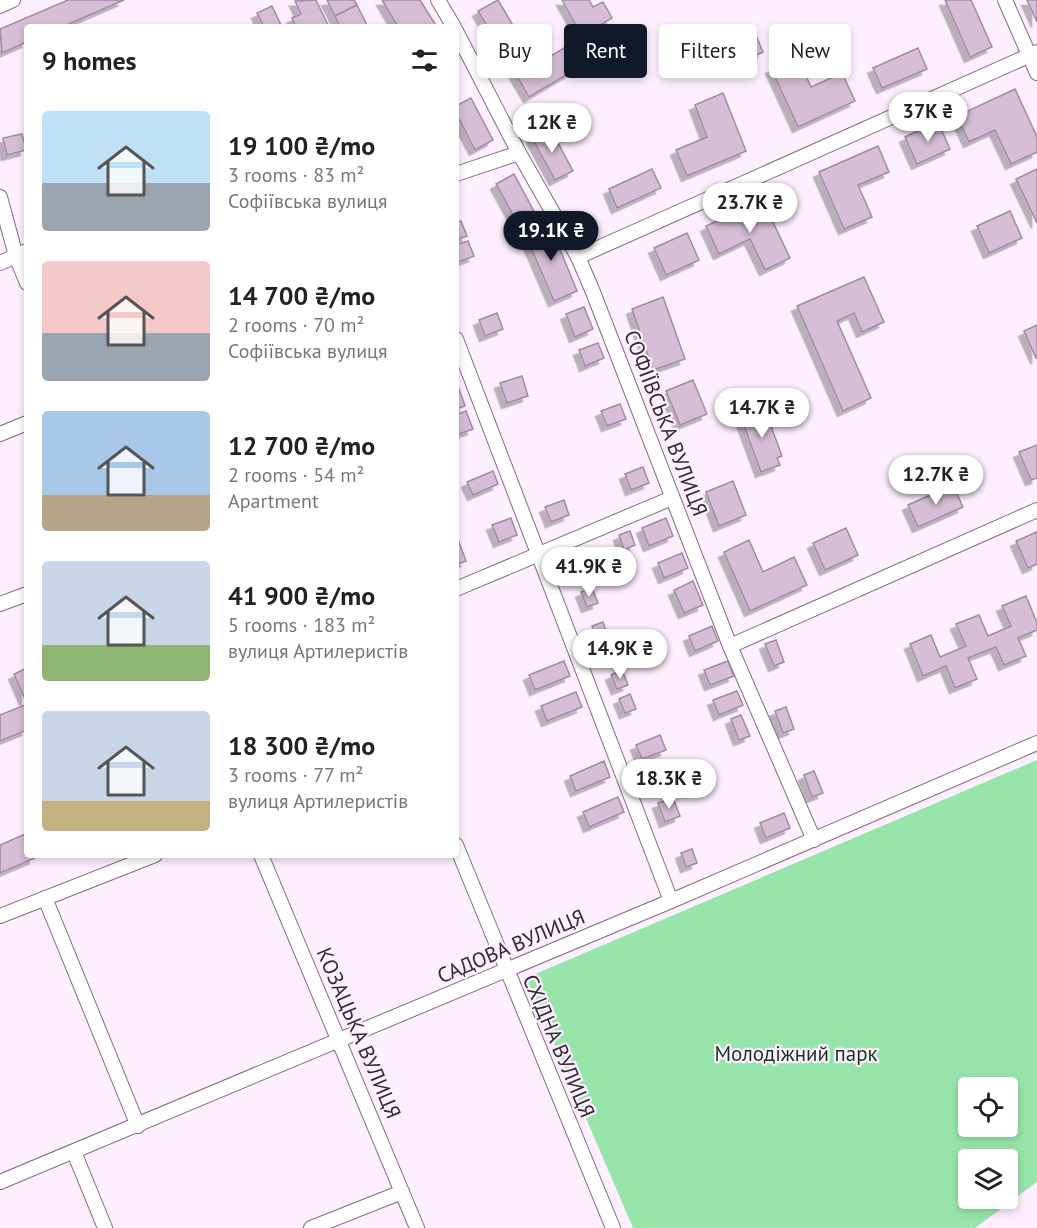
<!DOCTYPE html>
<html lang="en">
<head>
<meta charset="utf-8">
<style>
  :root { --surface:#fff; --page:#f6f6f6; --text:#222; --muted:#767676; --accent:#111827 }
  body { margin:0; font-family:"PT Sans",sans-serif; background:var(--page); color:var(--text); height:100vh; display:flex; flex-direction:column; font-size:22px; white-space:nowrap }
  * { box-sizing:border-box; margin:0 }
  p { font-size:20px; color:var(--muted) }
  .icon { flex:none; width:33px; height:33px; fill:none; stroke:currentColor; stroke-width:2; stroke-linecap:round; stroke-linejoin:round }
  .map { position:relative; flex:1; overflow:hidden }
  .sheet { position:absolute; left:24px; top:24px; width:435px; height:834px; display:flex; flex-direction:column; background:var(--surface); border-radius:6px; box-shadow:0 3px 9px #0003 }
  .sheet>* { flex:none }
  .guide { position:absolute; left:477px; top:24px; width:470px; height:54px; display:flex; gap:12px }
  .fabs { position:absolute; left:958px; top:1077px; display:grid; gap:12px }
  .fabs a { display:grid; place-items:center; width:60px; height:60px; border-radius:6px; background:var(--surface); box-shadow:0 3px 9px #0003; font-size:30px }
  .price { position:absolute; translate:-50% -51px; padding:0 14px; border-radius:21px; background:#fff; color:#222; font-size:20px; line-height:39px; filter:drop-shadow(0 2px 3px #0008) }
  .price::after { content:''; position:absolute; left:50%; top:36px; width:18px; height:14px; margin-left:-9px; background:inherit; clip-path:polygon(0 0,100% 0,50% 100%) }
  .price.active { background:var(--accent); color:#fff }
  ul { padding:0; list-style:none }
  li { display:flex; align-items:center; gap:18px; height:150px; padding:0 18px }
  li span { display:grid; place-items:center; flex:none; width:168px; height:120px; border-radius:6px; color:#555 }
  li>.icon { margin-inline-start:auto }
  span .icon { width:72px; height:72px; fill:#fffc; stroke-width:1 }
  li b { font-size:26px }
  h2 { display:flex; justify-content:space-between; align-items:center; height:72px; padding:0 18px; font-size:26px }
  .pill { padding:0 21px; border-radius:6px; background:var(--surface); box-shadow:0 3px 9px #0003; font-size:21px; line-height:54px }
  .pill.active { background:var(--accent); color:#fff }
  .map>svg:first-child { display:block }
  .green { fill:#97e5aa; fill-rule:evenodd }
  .building { fill:#d5bed6; stroke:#a18ba3; stroke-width:1.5; filter:url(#shadow) }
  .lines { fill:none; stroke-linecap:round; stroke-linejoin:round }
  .minor-casing { stroke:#806b82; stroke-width:16 }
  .minor { stroke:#fff; stroke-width:14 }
  .labels { text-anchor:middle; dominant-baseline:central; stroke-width:4.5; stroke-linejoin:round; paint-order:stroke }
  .street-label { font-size:21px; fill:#322933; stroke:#fdeffe }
  .park-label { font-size:21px; fill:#14361e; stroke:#fdeffe }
</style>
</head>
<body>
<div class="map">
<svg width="1037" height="1228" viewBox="0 0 1037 1228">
  <defs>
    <filter id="shadow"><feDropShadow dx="-5.5" dy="5.5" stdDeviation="0" flood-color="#0004"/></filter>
  </defs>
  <rect width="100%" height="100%" fill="#fdeffe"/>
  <path class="green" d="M1037 760V1182L975 1228H633L526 978ZM969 1088H1008V1126H969ZM969 1160H1008V1198H969Z"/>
  <g class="building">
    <path d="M68 0H124L62 27H27V42L2 53 0 29Z"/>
    <path d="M316 0 329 27H296L292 18 301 14 295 1Z"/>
    <path d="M327 0H354L357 5 335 16Z"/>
    <path d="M382 0H420L437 27H398Z"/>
    <path d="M498 0 536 65 569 45 581 66 529 97 478 11Z"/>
    <path d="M562 0H589L593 7 603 2 612 18 582 36Z"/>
    <path d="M945 0H971L992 47 970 57Z"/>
    <path d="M1027 0H1037V22Z"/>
    <path d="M357 5 368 27H340L335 16Z"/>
    <path d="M272 6 282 27H264L257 13Z"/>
    <path d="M755 33 763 52 719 72 711 53Z"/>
    <path d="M918 48 927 69 882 88 873 68Z"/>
    <path d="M797 56 811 87 842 73 855 101 798 127 771 68Z"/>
    <path d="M1015 89 1037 137V152L1011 164 995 130 969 142 957 116Z"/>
    <path d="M723 93 746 151 687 176 676 150 707 137 695 105Z"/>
    <path d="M471 98 493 140 475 150 456 113V106Z"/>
    <path d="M938 122 950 149 917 164 905 137Z"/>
    <path d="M550 128 573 171 555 180 532 138Z"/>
    <path d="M22 134 26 150 7 155 3 138Z"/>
    <path d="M878 146 889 172 858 185 872 217 844 229 819 172Z"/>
    <path d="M652 169 661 188 617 208 609 189Z"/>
    <path d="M1037 169V223L1016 179Z"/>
    <path d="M514 174 537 217 519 226 496 184Z"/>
    <path d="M762 199 790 258 765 270 750 239 719 254 706 226Z"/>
    <path d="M1010 211 1022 238 989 253 977 226Z"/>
    <path d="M461 221 467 236 456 240V222Z"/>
    <path d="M550 225 577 291 554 301 525 234Z"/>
    <path d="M687 233 699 260 666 275 654 248Z"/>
    <path d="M468 241 474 256 456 263V245Z"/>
    <path d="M864 277 884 322 862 332 854 313 837 321 871 398 843 411 797 306Z"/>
    <path d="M663 297 685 359 653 370 632 309Z"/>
    <path d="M584 307 593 329 575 337 566 314Z"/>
    <path d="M497 313 503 329 485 336 479 320Z"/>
    <path d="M1037 325V358H1036L1024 331Z"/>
    <path d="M598 343 604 358 585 366 579 350Z"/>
    <path d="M522 376 528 396 507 403 500 383Z"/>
    <path d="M693 380 707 414 680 425 666 391Z"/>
    <path d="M459 389 465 406 456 409V390Z"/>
    <path d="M620 404 626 419 607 426 601 411Z"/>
    <path d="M764 407 782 456 777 458 780 465 761 472 740 415Z"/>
    <path d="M466 411 473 429 456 435V415Z"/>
    <path d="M1037 445V478L1031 480 1019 452Z"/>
    <path d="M643 467 649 483 631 490 625 474Z"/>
    <path d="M493 471 498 484 473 495 467 482Z"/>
    <path d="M733 481 746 515 719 526 706 492Z"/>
    <path d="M953 485 963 507 918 527 908 505Z"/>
    <path d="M564 500 569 515 551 522 545 507Z"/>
    <path d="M511 518 517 535 499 542 492 525Z"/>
    <path d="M666 518 673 536 649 546 642 528Z"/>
    <path d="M846 528 858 555 825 570 813 543Z"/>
    <path d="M630 531 635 545 624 550 619 535Z"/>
    <path d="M1037 532V564L1028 568 1016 541Z"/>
    <path d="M456 534 466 561 456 565Z"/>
    <path d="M749 540 763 572 794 557 807 585 750 611 724 552Z"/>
    <path d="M582 549 588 563 571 570 565 556Z"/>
    <path d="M682 553 688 568 664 578 658 563Z"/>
    <path d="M693 581 703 605 684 613 674 590Z"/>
    <path d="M592 588 598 603 587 607 581 592Z"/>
    <path d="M1026 596 1037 623V630L1018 638 1026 656 1004 665 996 647 968 658 977 679 955 688 946 666 923 676 910 644 931 635 940 657 966 646 956 624 979 615 988 636 1011 626 1002 606Z"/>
    <path d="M603 622 608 637 597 641 592 626Z"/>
    <path d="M712 626 718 641 695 651 689 636Z"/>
    <path d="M776 640 784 662 774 666 765 644Z"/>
    <path d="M564 661 570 676 535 690 529 675Z"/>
    <path d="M728 661 734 676 710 685 704 670Z"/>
    <path d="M27 668V704L14 674Z"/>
    <path d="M622 670 628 685 617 689 611 675Z"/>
    <path d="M737 691 743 705 719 715 713 700Z"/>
    <path d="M576 692 582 707 547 721 541 706Z"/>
    <path d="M630 694 636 709 625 713 619 699Z"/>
    <path d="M27 704V730L0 741V715Z"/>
    <path d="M786 707 794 729 783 733 775 711Z"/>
    <path d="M741 715 750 736 739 740 731 719Z"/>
    <path d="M660 735 666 750 642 759 636 745Z"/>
    <path d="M604 761 610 777 576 791 570 776Z"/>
    <path d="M814 771 823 793 812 797 804 775Z"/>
    <path d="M618 797 624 812 589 827 583 812Z"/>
    <path d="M673 798 680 816 665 822 658 803Z"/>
    <path d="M784 813 790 828 766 838 760 823Z"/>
    <path d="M25 834 27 855H34L35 858 0 873V845Z"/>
    <path d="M692 849 697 863 686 867 681 853Z"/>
  </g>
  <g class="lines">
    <g class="minor-casing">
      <g id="minor">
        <path d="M438 0 454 27"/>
        <path d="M1005 0 1037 73"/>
        <path d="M0 6 13 0"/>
        <path d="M456 31 519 153 578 257 593 292 730 646 814 840"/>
        <path d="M456 174 519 153"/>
        <path d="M0 197 16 256 27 283"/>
        <path d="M578 257 1037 52"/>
        <path d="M0 263 27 251"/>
        <path d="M456 339 671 901"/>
        <path d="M0 434 27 423"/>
        <path d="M456 589 672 498"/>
        <path d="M0 604 27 594"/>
        <path d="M730 646 1037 510"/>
        <path d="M456 845 613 1228"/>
        <path d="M261 855 417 1228"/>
        <path d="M45 898 138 1126"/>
        <path d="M0 916 155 855"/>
        <path d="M74 1152 105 1228"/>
        <path d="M0 1182 671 901 1037 743"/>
        <path d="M311 1228 402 1192"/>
      </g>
    </g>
    <use href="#minor" class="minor"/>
  </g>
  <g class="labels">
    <g class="street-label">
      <text transform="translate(666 423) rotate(69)">СОФІЇВСЬКА ВУЛИЦЯ</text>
      <text transform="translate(511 946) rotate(-23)">САДОВА ВУЛИЦЯ</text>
      <text transform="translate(359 1033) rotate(67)">КОЗАЦЬКА ВУЛИЦЯ</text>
      <text transform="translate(559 1046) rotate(67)">СХІДНА ВУЛИЦЯ</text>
    </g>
    <g class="park-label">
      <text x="796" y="1053">Молодіжний парк</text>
    </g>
  </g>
</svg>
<div class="fabs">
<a><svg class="icon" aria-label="locate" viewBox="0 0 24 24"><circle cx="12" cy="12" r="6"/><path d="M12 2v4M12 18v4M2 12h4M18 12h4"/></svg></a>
<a><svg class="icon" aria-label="layers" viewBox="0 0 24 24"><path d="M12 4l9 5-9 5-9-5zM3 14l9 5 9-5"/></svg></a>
</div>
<b class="price" style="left:928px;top:143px">37K ₴</b>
<b class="price" style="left:552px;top:154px">12K ₴</b>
<b class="price" style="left:750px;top:234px">23.7K ₴</b>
<b class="price active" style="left:551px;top:262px">19.1K ₴</b>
<b class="price" style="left:762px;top:439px">14.7K ₴</b>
<b class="price" style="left:936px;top:506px">12.7K ₴</b>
<b class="price" style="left:589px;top:598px">41.9K ₴</b>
<b class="price" style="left:620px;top:680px">14.9K ₴</b>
<b class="price" style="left:669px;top:810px">18.3K ₴</b>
<div class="guide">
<a class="pill">Buy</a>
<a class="pill active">Rent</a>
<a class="pill">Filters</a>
<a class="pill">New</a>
</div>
<section class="sheet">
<h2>9 homes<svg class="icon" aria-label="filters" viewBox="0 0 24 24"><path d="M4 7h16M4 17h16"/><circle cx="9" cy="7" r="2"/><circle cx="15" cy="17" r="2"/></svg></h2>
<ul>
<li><span style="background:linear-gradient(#bfe0f5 60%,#9aa5b1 0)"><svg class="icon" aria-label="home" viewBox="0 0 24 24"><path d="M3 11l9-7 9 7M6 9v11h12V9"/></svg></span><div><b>19 100 ₴/mo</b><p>3 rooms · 83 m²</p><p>Софіївська вулиця</p></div></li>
<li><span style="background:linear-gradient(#f6c9c9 60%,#9aa5b1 0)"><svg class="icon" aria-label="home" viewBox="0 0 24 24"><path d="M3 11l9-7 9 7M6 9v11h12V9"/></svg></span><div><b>14 700 ₴/mo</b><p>2 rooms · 70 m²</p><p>Софіївська вулиця</p></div></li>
<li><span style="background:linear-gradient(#a9c7e8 70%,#b9a48a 0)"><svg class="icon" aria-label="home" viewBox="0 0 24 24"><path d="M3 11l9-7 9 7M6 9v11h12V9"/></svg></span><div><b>12 700 ₴/mo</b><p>2 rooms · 54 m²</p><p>Apartment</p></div></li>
<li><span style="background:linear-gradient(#c9d6e8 70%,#8fb573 0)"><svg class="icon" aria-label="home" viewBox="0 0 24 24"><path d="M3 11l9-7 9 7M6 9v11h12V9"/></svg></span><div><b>41 900 ₴/mo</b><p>5 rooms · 183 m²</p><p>вулиця Артилеристів</p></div></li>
<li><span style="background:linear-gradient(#c9d6e8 75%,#c2b280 0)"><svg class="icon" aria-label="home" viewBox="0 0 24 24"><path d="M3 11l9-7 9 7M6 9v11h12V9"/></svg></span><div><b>18 300 ₴/mo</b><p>3 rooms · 77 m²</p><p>вулиця Артилеристів</p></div></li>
</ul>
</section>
</div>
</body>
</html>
